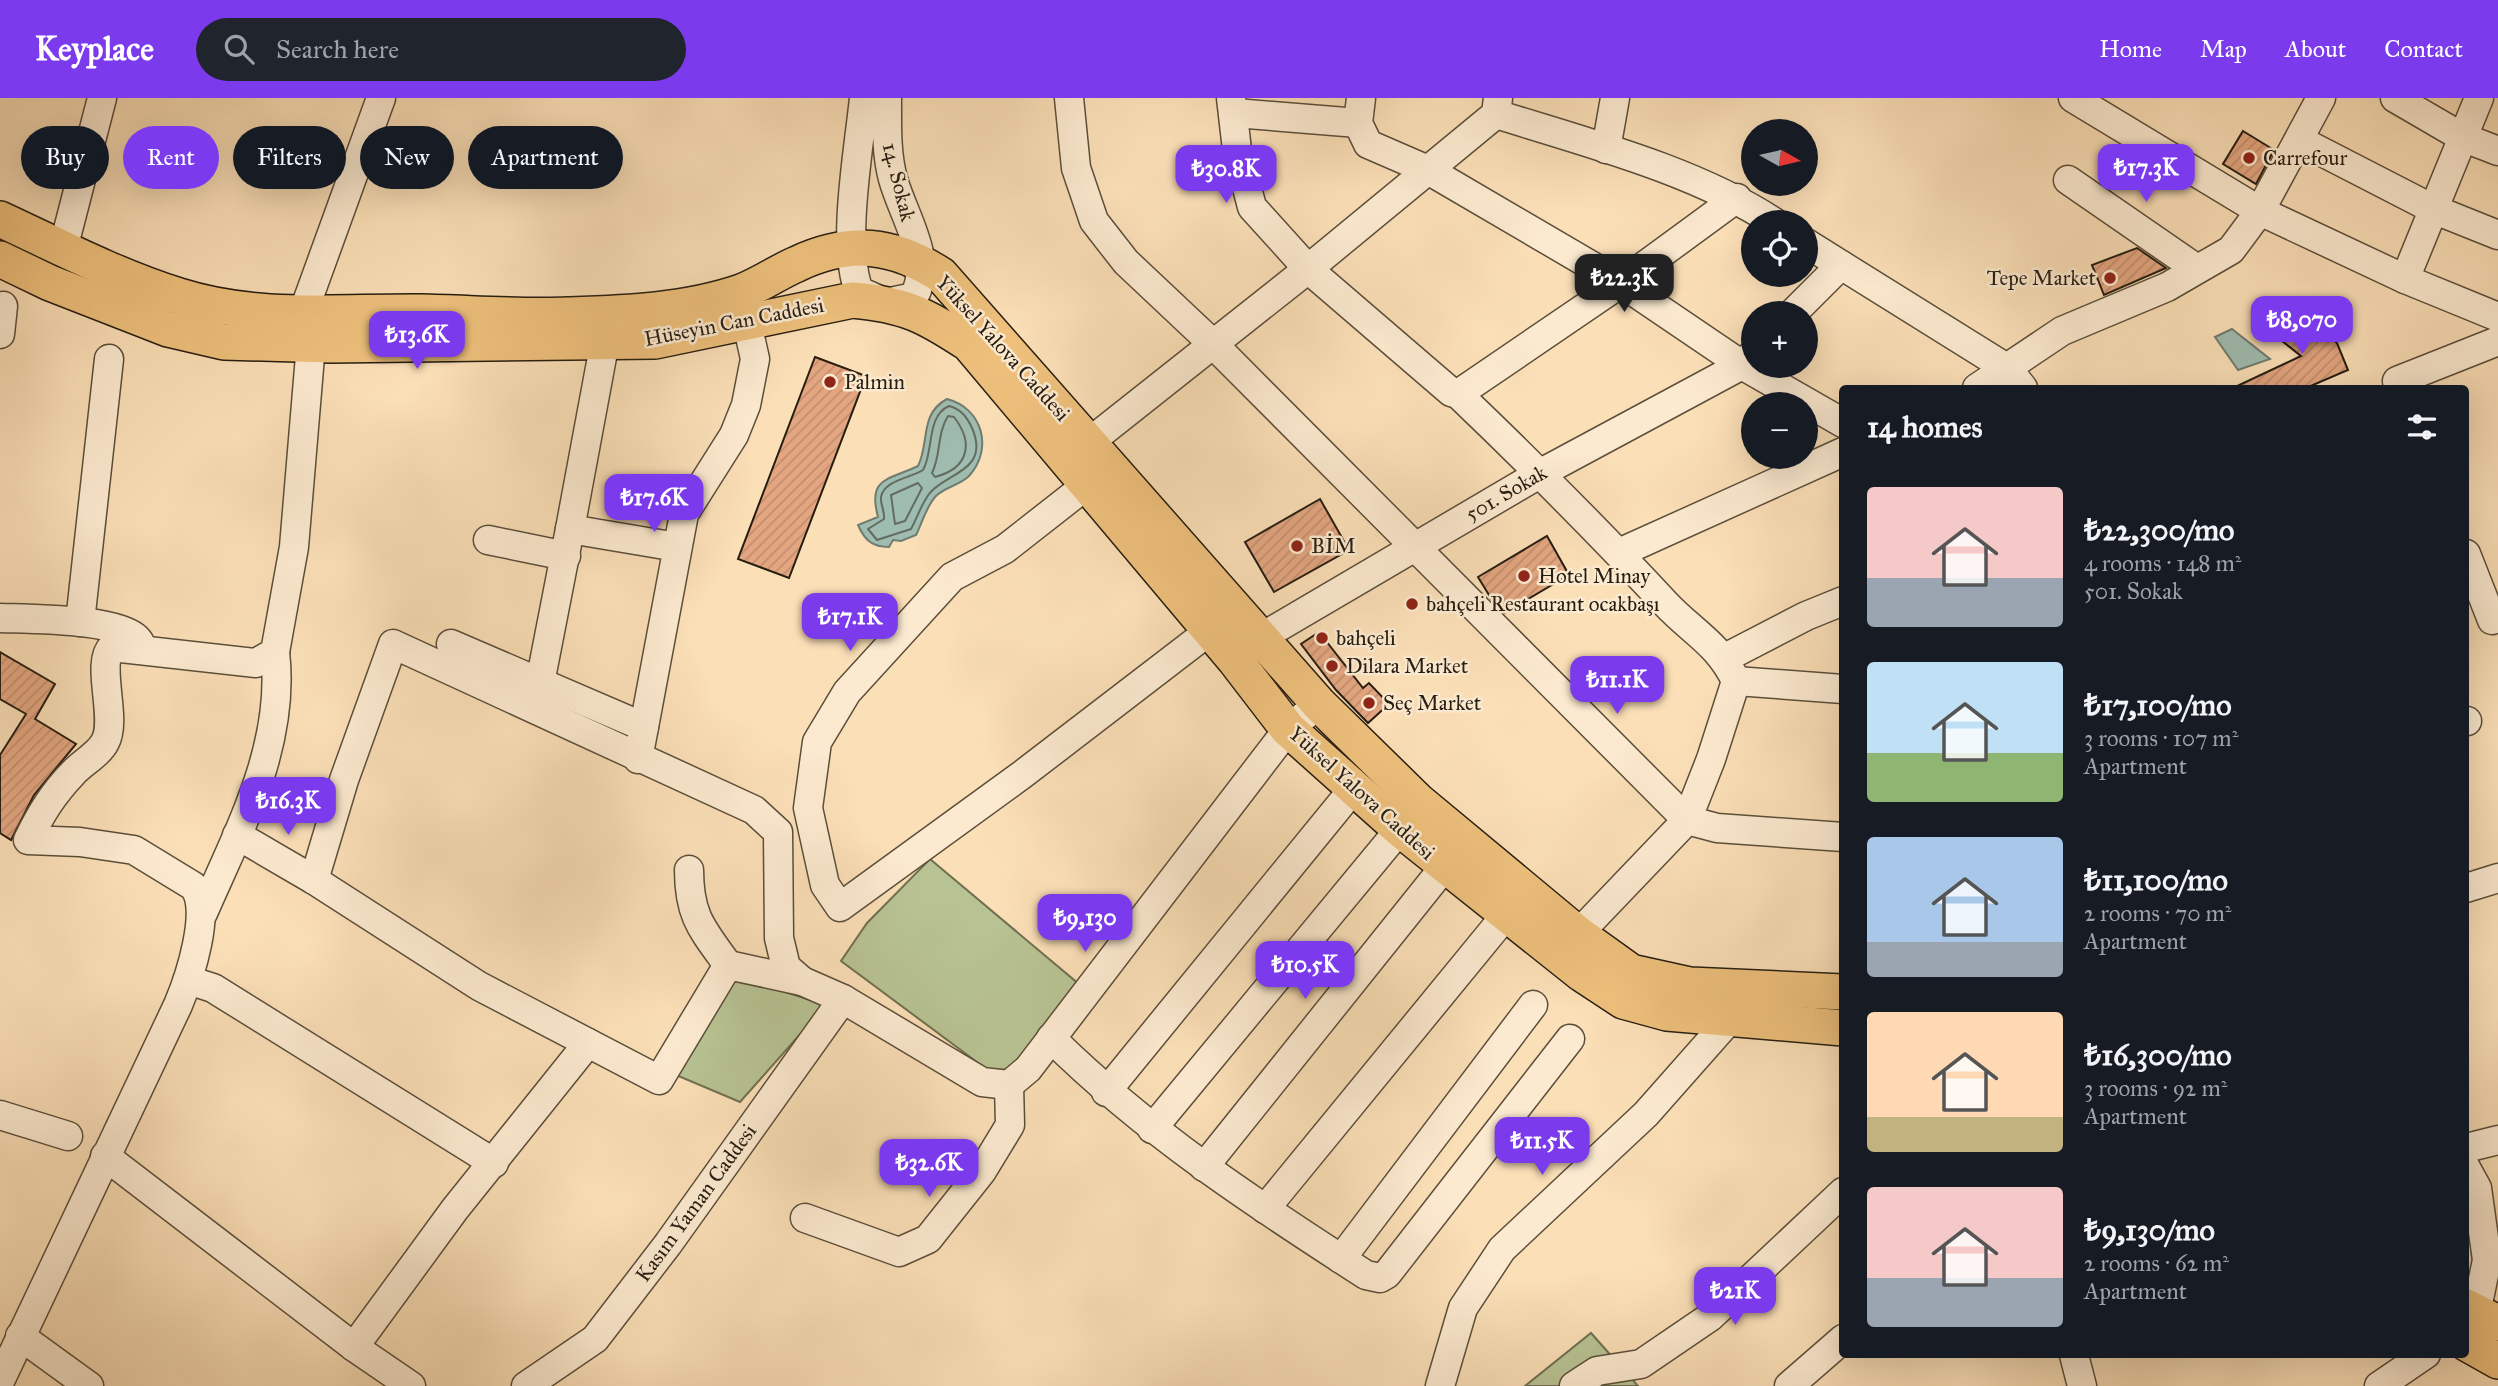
<!DOCTYPE html>
<html lang="en">
<head>
<meta charset="utf-8">
<style>
  :root { --surface:#171b24; --page:#20242c; --text:#f1f3f6; --muted:#9ea1a6; --accent:#7c3aed }
  body { margin:0; font-family:"IM FELL Great Primer",serif; background:var(--page); color:var(--text); height:100vh; display:flex; flex-direction:column; font-size:26px; white-space:nowrap }
  * { box-sizing:border-box; margin:0 }
  p { font-size:23px; color:var(--muted) }
  .icon { flex:none; width:38px; height:38px; fill:none; stroke:currentColor; stroke-width:2; stroke-linecap:round; stroke-linejoin:round }
  .map { position:relative; flex:1; overflow:hidden }
  .drawer { position:absolute; left:1839px; top:287px; width:630px; height:973px; display:flex; flex-direction:column; background:var(--surface); border-radius:7px; box-shadow:0 7px 28px #0002 }
  .drawer>* { flex:none }
  .guide { position:absolute; left:21px; top:28px; width:665px; height:63px; display:flex; gap:14px }
  .needle { width:46px; rotate:98deg }
  .tools { position:absolute; left:1741px; top:21px; display:grid; gap:14px }
  .tools a { display:grid; place-items:center; width:77px; height:77px; border-radius:50%; background:var(--surface); box-shadow:0 7px 28px #0002; font-size:35px }
  .price { position:absolute; translate:-50% -60px; padding:0 16px; border-radius:14px; background:var(--accent); color:#fff; font-size:23px; line-height:46px; filter:drop-shadow(0 2px 4px #0008) }
  .price::after { content:''; position:absolute; left:50%; top:42px; width:21px; height:16px; margin-left:-10px; background:inherit; clip-path:polygon(0 0,100% 0,50% 100%) }
  .price.current { background:#222; color:#fff }
  ul { padding:0; list-style:none }
  li { display:flex; align-items:center; gap:21px; height:175px; padding:0 28px }
  li span { display:grid; place-items:center; flex:none; width:196px; height:140px; border-radius:7px; color:#555 }
  li>.icon { margin-inline-start:auto }
  span .icon { width:84px; height:84px; fill:#fffc; stroke-width:1 }
  li b { font-size:30px }
  h2 { display:flex; justify-content:space-between; align-items:center; height:84px; padding:0 28px; font-size:30px }
  .pill { padding:0 24px; border-radius:32px; background:var(--surface); box-shadow:0 7px 28px #0002; font-size:24px; line-height:63px }
  .pill.current { background:var(--accent); color:#fff }
  header { display:flex; align-items:center; gap:42px; box-sizing:border-box; height:98px; padding:0 35px; background:var(--accent); color:#fff }
  header strong { font-size:33px }
  nav { display:flex; gap:38px; margin-inline-start:auto; font-size:24px }
  .search { width:490px; height:63px; background:var(--page); display:flex; align-items:center; gap:18px; box-sizing:border-box; padding:0 24px; border-radius:38px; color:var(--muted); font-size:26px }
  .map>svg:first-child { display:block }
  .park { fill:#b8c393; stroke:#6f7052; stroke-width:2 }
  .water { fill:#9fbcb0; stroke:#6f7c70; stroke-width:2 }
  .lines { fill:none; stroke-linecap:round; stroke-linejoin:round }
  .shore { stroke:#626c60; stroke-width:2 }
  .building { fill:url(#building-hatch); stroke:#261d11; stroke-width:2 }
  .minor-casing { stroke:#5b4e3a; stroke-width:31 }
  .major-casing { stroke:#261d11; stroke-width:38 }
  .minor { stroke:#fcead0; stroke-width:28 }
  .major { stroke:#eec07c; stroke-width:35 }
  .poi-dot { fill:#8f2418; stroke:#fcead0; stroke-width:2.5 }
  .labels { text-anchor:middle; dominant-baseline:central; stroke-width:5; stroke-linejoin:round; paint-order:stroke }
  .poi-label { font-size:21px; fill:#261d11; stroke:#fcead0; text-anchor:start }
  .street-label { font-size:21px; fill:#261d11; stroke:#fcead0 }
</style>
</head>
<body>
<header>
<strong>Keyplace</strong>
<div class="search"><svg class="icon" aria-label="search" viewBox="0 0 24 24"><circle cx="10" cy="10" r="6"/><path d="M15 15l6 6"/></svg>Search here</div>
<nav><a>Home</a><a>Map</a><a>About</a><a>Contact</a></nav>
</header>
<div class="map">
<svg width="2498" height="1288" viewBox="0 0 2498 1288">
  <defs>
    <pattern id="building-hatch" width="6" height="6" patternUnits="userSpaceOnUse" patternTransform="scale(1.75)"><rect width="6" height="6" fill="#e3a680"/><path d="M-1 1l2-2M0 6l6-6M5 7l2-2" fill="none" stroke="#c38e6e"/></pattern>
  </defs>
  <rect width="100%" height="100%" fill="#fbdfb7"/>
  <filter id="stains"><feTurbulence type="fractalNoise" baseFrequency=".00286" numOctaves="4"/><feColorMatrix values="0 0 0 0 .2 0 0 0 0 .09 0 0 0 0 .02 0 0 0 .5 -.17"/></filter>
  <radialGradient id="worn" r=".72"><stop offset=".6" stop-color="#630" stop-opacity="0"/><stop offset="1" stop-color="#630" stop-opacity=".3"/></radialGradient>
  <g class="park">
    <path d="M930 761 1080 887 1011 971 989 973 841 863 867 825Z"/>
    <path d="M744 881 826 907 740 1004 676 977 725 886Z"/>
    <path d="M1591 1235 1638 1288H1525Z"/>
  </g>
  <g class="water">
    <path d="M2232 231 2270 261 2238 272 2215 239Z"/>
    <path d="M947 301C982 310 994 350 969 378 960 387 945 389 936 398 927 407 922 425 916 437L901 443 893 442 889 449C873 449 865 443 858 427L878 419C867 379 889 382 918 368 930 344 919 316 947 301Z"/>
  </g>
  <g class="lines">
    <g class="shore">
      <path d="M949 308C961 311 967 319 972 330 991 374 944 375 929 396 921 407 917 420 911 431L877 442 868 431 884 421C885 413 880 406 881 399 884 382 911 380 923 372 934 353 926 318 949 308Z"/>
      <path d="M948 318 954 319C974 345 969 370 935 379L932 375C941 357 937 335 948 318Z"/>
      <path d="M918 385 922 390 905 423 895 426 891 397Z"/>
    </g>
  </g>
  <g class="building">
    <path d="M2243 33 2274 52 2256 86 2223 66Z"/>
    <path d="M2137 150 2166 170 2104 197 2092 167Z"/>
    <path d="M2289 207 2337 245 2348 272 2306 290H2233L2301 258 2272 235Z"/>
    <path d="M815 259 866 278 789 480 738 461Z"/>
    <path d="M1320 401 1349 452 1274 494 1245 444Z"/>
    <path d="M1547 438 1569 477 1504 515 1492 502 1478 479Z"/>
    <path d="M1319 534 1363 590 1369 585 1389 606 1368 625 1336 592 1301 546Z"/>
    <path d="M0 554 55 586 35 621 76 646 34 697 11 742 0 735V657L26 616 0 601Z"/>
  </g>
  <g class="lines">
    <g class="minor-casing">
      <g id="minor">
        <path d="M864 0C859 51 841 147 859 193L886 205 914 199C934 161 904 120 893 81 886 55 887 27 887 0"/>
        <path d="M1069 0 1076 70 1094 123 1126 164 1212 245 1687 722 1717 730 1843 739"/>
        <path d="M1231 0 1237 52 1252 109 1308 171 1496 16 1498 0"/>
        <path d="M1361 0 1358 25 1368 46 1428 72 1621 185 1742 267 1843 325"/>
        <path d="M2073 0 2260 113 2405 181 2498 219"/>
        <path d="M2395 0 2462 39 2498 53"/>
        <path d="M1235 15 1358 25"/>
        <path d="M1496 16C1588 45 1694 72 1774 124"/>
        <path d="M2299 42 2433 111 2498 137"/>
        <path d="M1606 51 1615 0"/>
        <path d="M2068 82 2197 171"/>
        <path d="M1806 145 2008 271 2023 290"/>
        <path d="M63 151 102 0"/>
        <path d="M2405 181 2479 0"/>
        <path d="M303 215 381 0"/>
        <path d="M1793 215 1841 167"/>
        <path d="M0 236 3 208"/>
        <path d="M605 243 570 431 677 449"/>
        <path d="M1977 290 2062 233 2167 189 2231 152 2260 113 2321 0"/>
        <path d="M2400 290 2397 283 2498 243"/>
        <path d="M1458 296 1621 185 1737 100"/>
        <path d="M1087 346 1308 171 1451 294 1458 296C1529 364 1598 433 1665 505 1692 534 1718 545 1736 583L1711 661 1687 722 1578 836"/>
        <path d="M1088 386 1005 451 952 479 847 594 817 644 808 710 825 787 840 809 1023 676 1208 534"/>
        <path d="M488 442 566 458"/>
        <path d="M1619 455 1843 354"/>
        <path d="M2466 456 2492 522 2498 520"/>
        <path d="M0 520C26 521 129 520 140 545"/>
        <path d="M80 524 109 261"/>
        <path d="M451 546 644 629"/>
        <path d="M1247 552 1260 540 1541 375 1742 267 1754 255"/>
        <path d="M1725 560 1806 518 1843 503"/>
        <path d="M1736 583 1843 591"/>
        <path d="M540 585 570 431"/>
        <path d="M2466 623H2467"/>
        <path d="M638 661 684 416 734 337 746 307 755 261 747 225"/>
        <path d="M237 737 314 782 479 888 659 982 728 867 802 883"/>
        <path d="M689 772C689 818 702 831 728 867"/>
        <path d="M314 782 344 682 393 546 754 712 778 734 779 840 786 869 802 883 843 901 982 984 1009 987 1028 971 1288 631 1319 606"/>
        <path d="M2466 790 2498 780"/>
        <path d="M203 815C239 732 286 647 275 554"/>
        <path d="M188 882 213 890 494 1065"/>
        <path d="M1051 940C1146 1034 1254 1105 1366 1177L1380 1180 1387 1176 1570 941"/>
        <path d="M1106 994 1354 690"/>
        <path d="M0 1017 68 1038"/>
        <path d="M1152 1031 1400 731"/>
        <path d="M2466 1050 2498 1042"/>
        <path d="M105 1058 354 1249 411 1288"/>
        <path d="M1204 1069 1445 768"/>
        <path d="M2466 1070 2477 1090 2487 1162 2476 1215"/>
        <path d="M1265 1111 1506 817"/>
        <path d="M805 1120 899 1154 928 1141 982 1073 1010 1027 1009 987"/>
        <path d="M1341 1161 1533 907"/>
        <path d="M20 1238 89 1288"/>
        <path d="M354 1249 455 1111 588 945"/>
        <path d="M2074 1257 2082 1288"/>
        <path d="M0 1283 178 907C189 881 213 810 193 788L134 752 80 744 28 742C41 715 53 696 73 675 82 665 99 656 105 644 118 621 95 565 112 549L256 565 275 554 294 449 311 246"/>
        <path d="M526 1288 595 1241 668 1146 843 901"/>
        <path d="M1440 1288 1463 1210 1502 1151 1646 1016 1730 921"/>
        <path d="M1574 1288 1597 1273 1641 1266 1710 1219 1843 1094"/>
        <path d="M1789 1288 1843 1241"/>
        <path d="M2379 1288 2426 1256"/>
      </g>
    </g>
    <g class="major-casing">
      <g id="major">
        <path d="M0 121C58 148 118 179 179 198 257 223 340 213 421 214 470 215 520 219 568 217 625 215 686 213 741 194 760 187 778 174 797 166 850 141 893 146 941 177L1319 606 1418 703 1578 836 1631 874 1690 887 1843 894"/>
        <path d="M0 161 50 185 168 231 224 244 330 247 655 243 853 202C906 207 925 217 969 246L1235 562 1288 631 1400 731 1582 876 1623 903 1667 915 1843 930"/>
        <path d="M2466 1209 2498 1225"/>
        <path d="M2466 1245 2498 1263"/>
      </g>
    </g>
    <use href="#minor" class="minor"/>
    <use href="#major" class="major"/>
  </g>
  <g class="poi-dot">
    <circle cx="2249" cy="60" r="7"/>
    <circle cx="2110" cy="180" r="7"/>
    <circle cx="830" cy="284" r="7"/>
    <circle cx="1297" cy="448" r="7"/>
    <circle cx="1524" cy="478" r="7"/>
    <circle cx="1412" cy="506" r="7"/>
    <circle cx="1322" cy="540" r="7"/>
    <circle cx="1332" cy="568" r="7"/>
    <circle cx="1369" cy="605" r="7"/>
  </g>
  <g class="labels">
    <g class="poi-label">
      <text x="2263" y="60">Carrefour</text>
      <text x="2096" y="180" text-anchor="end">Tepe Market</text>
      <text x="844" y="284">Palmin</text>
      <text x="1311" y="448">BİM</text>
      <text x="1538" y="478">Hotel Minay</text>
      <text x="1426" y="506">bahçeli Restaurant ocakbaşı</text>
      <text x="1336" y="540">bahçeli</text>
      <text x="1346" y="568">Dilara Market</text>
      <text x="1383" y="605">Seç Market</text>
    </g>
    <g class="street-label">
      <text transform="translate(899 84) rotate(76)">14. Sokak</text>
      <text transform="translate(734 224) rotate(-11)">Hüseyin Can Caddesi</text>
      <text transform="translate(1003 250) rotate(48)">Yüksel Yalova Caddesi</text>
      <text transform="translate(1506 395) rotate(-30)">501. Sokak</text>
      <text transform="translate(1362 695) rotate(42)">Yüksel Yalova Caddesi</text>
      <text transform="translate(696 1105) rotate(-54)">Kasım Yaman Caddesi</text>
    </g>
  </g>
  <rect width="100%" height="100%" filter="url(#stains)"/>
  <rect width="100%" height="100%" fill="url(#worn)"/>
</svg>
<div class="tools">
<a><svg class="needle" viewBox="-14 -14 28 28"><path d="M0-13l5 13h-10z" fill="#e53935"/><path d="M0 13l5-13h-10z" fill="#9ea1a6"/></svg></a>
<a><svg class="icon" aria-label="locate" viewBox="0 0 24 24"><circle cx="12" cy="12" r="6"/><path d="M12 2v4M12 18v4M2 12h4M18 12h4"/></svg></a>
<a>+</a>
<a>−</a>
</div>
<b class="price" style="left:2146px;top:106px">₺17.3K</b>
<b class="price" style="left:1226px;top:107px">₺30.8K</b>
<b class="price current" style="left:1624px;top:216px">₺22.3K</b>
<b class="price" style="left:2302px;top:258px">₺8,070</b>
<b class="price" style="left:417px;top:273px">₺13.6K</b>
<b class="price" style="left:654px;top:436px">₺17.6K</b>
<b class="price" style="left:850px;top:555px">₺17.1K</b>
<b class="price" style="left:1617px;top:618px">₺11.1K</b>
<b class="price" style="left:288px;top:739px">₺16.3K</b>
<b class="price" style="left:1085px;top:856px">₺9,130</b>
<b class="price" style="left:1305px;top:903px">₺10.5K</b>
<b class="price" style="left:1542px;top:1079px">₺11.5K</b>
<b class="price" style="left:929px;top:1101px">₺32.6K</b>
<b class="price" style="left:1735px;top:1229px">₺21K</b>
<div class="guide">
<a class="pill">Buy</a>
<a class="pill current">Rent</a>
<a class="pill">Filters</a>
<a class="pill">New</a>
<a class="pill">Apartment</a>
</div>
<section class="drawer">
<h2>14 homes<svg class="icon" aria-label="filters" viewBox="0 0 24 24"><path d="M4 7h16M4 17h16"/><circle cx="9" cy="7" r="2"/><circle cx="15" cy="17" r="2"/></svg></h2>
<ul>
<li><span style="background:linear-gradient(#f6c9c9 65%,#9aa5b1 0)"><svg class="icon" aria-label="home" viewBox="0 0 24 24"><path d="M3 11l9-7 9 7M6 9v11h12V9"/></svg></span><div><b>₺22,300/mo</b><p>4 rooms · 148 m²</p><p>501. Sokak</p></div></li>
<li><span style="background:linear-gradient(#bfe0f5 65%,#8fb573 0)"><svg class="icon" aria-label="home" viewBox="0 0 24 24"><path d="M3 11l9-7 9 7M6 9v11h12V9"/></svg></span><div><b>₺17,100/mo</b><p>3 rooms · 107 m²</p><p>Apartment</p></div></li>
<li><span style="background:linear-gradient(#a9c7e8 75%,#9aa5b1 0)"><svg class="icon" aria-label="home" viewBox="0 0 24 24"><path d="M3 11l9-7 9 7M6 9v11h12V9"/></svg></span><div><b>₺11,100/mo</b><p>2 rooms · 70 m²</p><p>Apartment</p></div></li>
<li><span style="background:linear-gradient(#ffd9b3 75%,#c2b280 0)"><svg class="icon" aria-label="home" viewBox="0 0 24 24"><path d="M3 11l9-7 9 7M6 9v11h12V9"/></svg></span><div><b>₺16,300/mo</b><p>3 rooms · 92 m²</p><p>Apartment</p></div></li>
<li><span style="background:linear-gradient(#f6c9c9 65%,#9aa5b1 0)"><svg class="icon" aria-label="home" viewBox="0 0 24 24"><path d="M3 11l9-7 9 7M6 9v11h12V9"/></svg></span><div><b>₺9,130/mo</b><p>2 rooms · 62 m²</p><p>Apartment</p></div></li>
</ul>
</section>
</div>
</body>
</html>
